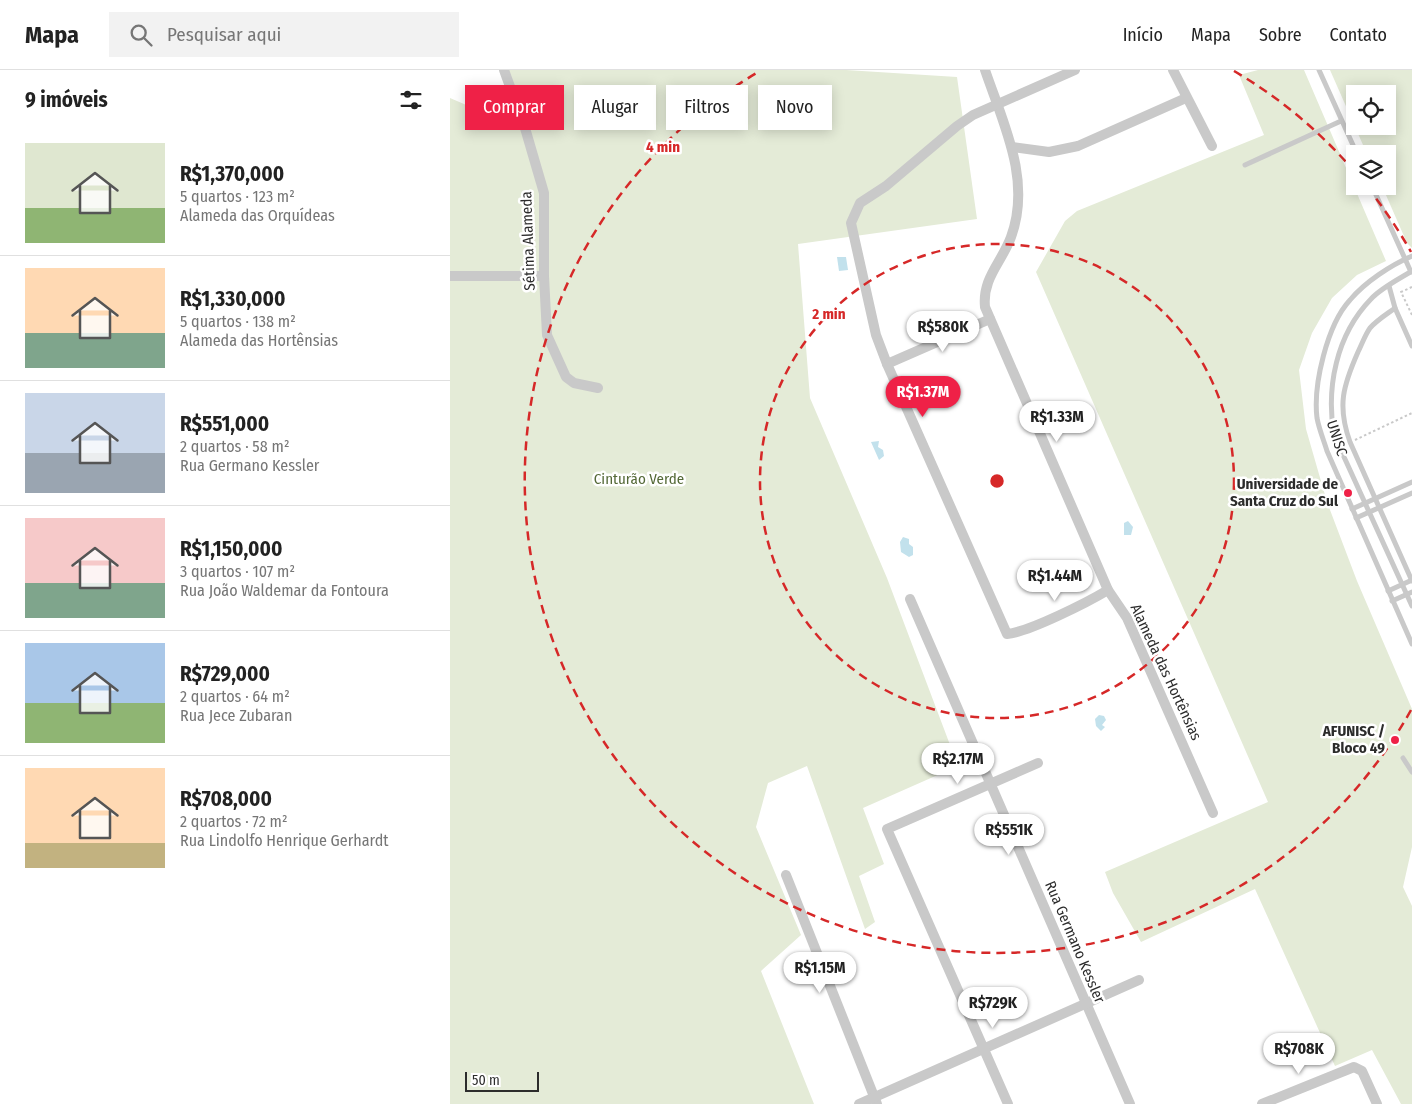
<!DOCTYPE html>
<html lang="pt">
<head>
<meta charset="utf-8">
<style>
  :root { --surface:#fff; --page:#f2f2f2; --text:#222; --muted:#767676; --line:#e0e0e0; --accent:#ef2147 }
  body { margin:0; font-family:"Fira Sans Condensed",sans-serif; background:var(--page); color:var(--text); height:100vh; display:flex; flex-direction:column; font-size:19px; white-space:nowrap }
  * { box-sizing:border-box; margin:0 }
  p { font-size:16px; color:var(--muted) }
  .icon { flex:none; width:28px; height:28px; fill:none; stroke:currentColor; stroke-width:2; stroke-linecap:round; stroke-linejoin:round }
  .map { position:relative; flex:1; overflow:hidden }
  .drawer { display:flex; flex-direction:column; background:var(--surface); width:450px }
  .drawer>* { flex:none }
  .hud { position:absolute; left:15px; top:15px; width:475px; height:45px; display:flex; gap:10px }
  .controls { position:absolute; left:896px; top:15px; display:grid; gap:10px }
  .controls a { display:grid; place-items:center; width:50px; height:50px; border-radius:0px; background:var(--surface); box-shadow:0 2px 12px #0003; font-size:25px }
  .scale { position:absolute; left:15px; bottom:12px; width:74px; box-sizing:border-box; padding-left:5px; border:2px solid #2c2c2c; border-top:0; font-size:14px; line-height:18px; white-space:nowrap; color:#2c2c2c; -webkit-text-stroke:4px #fff; paint-order:stroke }
  .price { position:absolute; translate:-50% -42px; padding:0 11px; border-radius:18px; background:#fff; color:#222; font-size:16px; line-height:32px; filter:drop-shadow(0 1px 2px #0008) }
  .price::after { content:''; position:absolute; left:50%; top:30px; width:15px; height:11px; margin-left:-8px; background:inherit; clip-path:polygon(0 0,100% 0,50% 100%) }
  .price.current { background:var(--accent); color:#fff }
  ul { padding:0; list-style:none }
  li { display:flex; align-items:center; gap:15px; height:125px; padding:0 25px }
  li+li { border-top:1px solid var(--line) }
  li span { display:grid; place-items:center; flex:none; width:140px; height:100px; border-radius:0px; color:#555 }
  li>.icon { margin-inline-start:auto }
  span .icon { width:60px; height:60px; fill:#fffc; stroke-width:1 }
  li b { font-size:21px }
  h2 { display:flex; justify-content:space-between; align-items:center; height:60px; padding:0 25px; font-size:21px }
  .chip { padding:0 18px; border-radius:0px; background:var(--surface); box-shadow:0 2px 12px #0003; font-size:18px; line-height:45px }
  .chip.current { background:var(--accent); color:#fff }
  header { display:flex; align-items:center; gap:30px; box-sizing:border-box; height:70px; padding:0 25px; background:var(--surface); border-bottom:1px solid var(--line) }
  header strong { font-size:24px }
  nav { display:flex; gap:28px; margin-inline-start:auto; font-size:18px }
  .search { width:350px; height:45px; background:var(--page); display:flex; align-items:center; gap:12px; box-sizing:border-box; padding:0 18px; border-radius:0px; color:var(--muted); font-size:19px }
  main { display:flex; flex:1; min-height:0 }
  .map>svg:first-child { display:block }
  .green { fill:#e4ebd7; fill-rule:evenodd }
  .water { fill:#c2e1ec }
  .lines { fill:none; stroke-linecap:round; stroke-linejoin:round }
  .path { stroke:#c9c9c9; stroke-width:2; stroke-dasharray:2.5 2.5; stroke-linecap:butt }
  .lane { stroke:#c9c9c9; stroke-width:5 }
  .street { stroke:#c9c9c9; stroke-width:10 }
  .ring { fill:none; stroke:#d62828; stroke-width:2.5; stroke-dasharray:9 6 }
  .poi-dot { fill:#ef2147; stroke:#fff; stroke-width:2 }
  .labels { text-anchor:middle; dominant-baseline:central; stroke-width:5; stroke-linejoin:round; paint-order:stroke }
  .street-label { font-size:15px; fill:#2c2c2c; stroke:#fff }
  .park-label { font-size:15px; fill:#546937; stroke:#fff }
  .poi-label { font-size:15px; font-weight:bold; fill:#2c2c2c; stroke:#fff; text-anchor:end }
  .centre { fill:#d62828; stroke:#fff; stroke-width:2.5 }
  .ring-label { font-size:15px; text-anchor:middle; font-weight:bold; fill:#d62828; stroke:#fff; stroke-width:5; stroke-linejoin:round; paint-order:stroke }
</style>
</head>
<body>
<header>
<strong>Mapa</strong>
<div class="search"><svg class="icon" aria-label="search" viewBox="0 0 24 24"><circle cx="10" cy="10" r="6"/><path d="M15 15l6 6"/></svg>Pesquisar aqui</div>
<nav><a>Início</a><a>Mapa</a><a>Sobre</a><a>Contato</a></nav>
</header>
<main>
<section class="drawer">
<h2>9 imóveis<svg class="icon" aria-label="filters" viewBox="0 0 24 24"><path d="M4 7h16M4 17h16"/><circle cx="9" cy="7" r="2"/><circle cx="15" cy="17" r="2"/></svg></h2>
<ul>
<li><span style="background:linear-gradient(#dfe7d0 65%,#8fb573 0)"><svg class="icon" aria-label="home" viewBox="0 0 24 24"><path d="M3 11l9-7 9 7M6 9v11h12V9"/></svg></span><div><b>R$1,370,000</b><p>5 quartos · 123 m²</p><p>Alameda das Orquídeas</p></div></li>
<li><span style="background:linear-gradient(#ffd9b3 65%,#7fa58c 0)"><svg class="icon" aria-label="home" viewBox="0 0 24 24"><path d="M3 11l9-7 9 7M6 9v11h12V9"/></svg></span><div><b>R$1,330,000</b><p>5 quartos · 138 m²</p><p>Alameda das Hortênsias</p></div></li>
<li><span style="background:linear-gradient(#c9d6e8 60%,#9aa5b1 0)"><svg class="icon" aria-label="home" viewBox="0 0 24 24"><path d="M3 11l9-7 9 7M6 9v11h12V9"/></svg></span><div><b>R$551,000</b><p>2 quartos · 58 m²</p><p>Rua Germano Kessler</p></div></li>
<li><span style="background:linear-gradient(#f6c9c9 65%,#7fa58c 0)"><svg class="icon" aria-label="home" viewBox="0 0 24 24"><path d="M3 11l9-7 9 7M6 9v11h12V9"/></svg></span><div><b>R$1,150,000</b><p>3 quartos · 107 m²</p><p>Rua João Waldemar da Fontoura</p></div></li>
<li><span style="background:linear-gradient(#a9c7e8 60%,#8fb573 0)"><svg class="icon" aria-label="home" viewBox="0 0 24 24"><path d="M3 11l9-7 9 7M6 9v11h12V9"/></svg></span><div><b>R$729,000</b><p>2 quartos · 64 m²</p><p>Rua Jece Zubaran</p></div></li>
<li><span style="background:linear-gradient(#ffd9b3 75%,#c2b280 0)"><svg class="icon" aria-label="home" viewBox="0 0 24 24"><path d="M3 11l9-7 9 7M6 9v11h12V9"/></svg></span><div><b>R$708,000</b><p>2 quartos · 72 m²</p><p>Rua Lindolfo Henrique Gerhardt</p></div></li>
</ul>
</section>
<div class="map">
<svg width="962" height="1034" viewBox="0 0 962 1034">
  <rect width="100%" height="100%" fill="#fff"/>
  <g class="green">
    <path d="M50 0H396L507 7 527 149 348 174 360 328 437 508 508 696 413 738 434 794 409 806 425 852 415 859 357 696 318 713 306 757 351 865 311 901 364 1034H0V28L77 61Z"/>
    <path d="M808 0H854L936 191 907 205 882 228 862 263 849 300 856 359 877 432 907 511 962 639V777L953 817 962 836V1034H951L922 980 885 996 805 819 691 872 663 823 655 802 818 732 586 202 615 151 627 141 814 65 789 5Z"/>
    <path d="M880 0H962V178L957 173 932 116H938V84H917ZM905 24H938V56H905Z"/>
  </g>
  <g class="water">
    <path d="M387 187H396L398 200 389 201Z"/>
    <path d="M429 371 428 377 433 380 434 386 429 390 421 372Z"/>
    <path d="M678 451 683 457 681 465H674V453Z"/>
    <path d="M453 467 459 469V474L463 477V485L459 487 451 482 450 472Z"/>
    <path d="M649 645 654 646 656 650 652 655 655 657 651 661 646 656 645 649Z"/>
  </g>
  <g class="lines">
    <g class="path">
      <path d="M962 217 951 222 962 245"/>
      <path d="M905 370 962 343"/>
    </g>
    <g class="lane">
      <path d="M869 0 907 84"/>
      <path d="M795 95 891 51"/>
      <path d="M922 116 961 202"/>
      <path d="M962 186C941 195 915 212 900 230 877 255 863 315 867 348 869 359 874 371 877 381L962 574"/>
      <path d="M962 201C949 209 931 218 921 229 886 265 876 318 884 365L962 536"/>
      <path d="M939 216 945 238 962 276"/>
      <path d="M945 238C937 244 927 250 920 258 915 265 912 274 908 282 893 316 887 336 900 372L962 511"/>
      <path d="M902 439 962 412"/>
      <path d="M906 448 962 423"/>
      <path d="M938 521 962 510"/>
      <path d="M942 531 962 522"/>
      <path d="M953 688 962 702"/>
    </g>
    <g class="street">
      <path d="M54 0 75 58 94 123V206L97 265 116 307 124 313 148 318"/>
      <path d="M535 0C553 53 582 110 561 167 552 192 532 208 535 237L658 520 677 548 763 743"/>
      <path d="M625 0 523 45 507 56 436 116 410 133 401 153 426 265 437 294 557 564C579 562 638 532 658 520"/>
      <path d="M723 0 762 76"/>
      <path d="M562 77 599 82 628 76 736 28"/>
      <path d="M0 206H94"/>
      <path d="M437 294 540 249"/>
      <path d="M460 529 680 1034"/>
      <path d="M336 805 427 1034"/>
      <path d="M409 1034 689 910"/>
      <path d="M558 1034 437 759 588 693"/>
      <path d="M812 1034 904 997 912 1001 927 1034"/>
    </g>
  </g>
  <g class="ring">
    <circle cx="547" cy="411" r="237"/>
    <path d="M961 640A473 473 0 1 1 310 1M784 1A473 473 0 0 1 904 101M917 117A473 473 0 0 1 961 182"/>
  </g>
  <g class="poi-dot">
    <circle cx="898" cy="423" r="5"/>
    <circle cx="945" cy="670" r="5"/>
  </g>
  <g class="labels">
    <g class="street-label">
      <text transform="translate(78 171) rotate(-92)">Sétima Alameda</text>
      <text transform="translate(887 368) rotate(72)">UNISC</text>
      <text transform="translate(716 602) rotate(65)">Alameda das Hortênsias</text>
      <text transform="translate(625 872) rotate(67)">Rua Germano Kessler</text>
    </g>
    <g class="park-label">
      <text x="189" y="409">Cinturão Verde</text>
    </g>
    <g class="poi-label">
      <text x="888" y="414">Universidade de<tspan x="888" dy="17">Santa Cruz do Sul</tspan></text>
      <text x="935" y="661">AFUNISC /<tspan x="935" dy="17">Bloco 49</tspan></text>
    </g>
  </g>
  <circle cx="547" cy="411" r="8" class="centre"/>
  <g class="ring-label">
    <text x="213" y="82">4 min</text>
    <text x="379" y="249">2 min</text>
  </g>
</svg>
<div class="controls">
<a><svg class="icon" aria-label="locate" viewBox="0 0 24 24"><circle cx="12" cy="12" r="6"/><path d="M12 2v4M12 18v4M2 12h4M18 12h4"/></svg></a>
<a><svg class="icon" aria-label="layers" viewBox="0 0 24 24"><path d="M12 4l9 5-9 5-9-5zM3 14l9 5 9-5"/></svg></a>
</div>
<div class="scale">50 m</div>
<b class="price" style="left:493px;top:283px">R$580K</b>
<b class="price current" style="left:473px;top:348px">R$1.37M</b>
<b class="price" style="left:607px;top:373px">R$1.33M</b>
<b class="price" style="left:605px;top:532px">R$1.44M</b>
<b class="price" style="left:508px;top:715px">R$2.17M</b>
<b class="price" style="left:559px;top:786px">R$551K</b>
<b class="price" style="left:370px;top:924px">R$1.15M</b>
<b class="price" style="left:543px;top:959px">R$729K</b>
<b class="price" style="left:849px;top:1005px">R$708K</b>
<div class="hud">
<a class="chip current">Comprar</a>
<a class="chip">Alugar</a>
<a class="chip">Filtros</a>
<a class="chip">Novo</a>
</div>
</div>
</main>
</body>
</html>
